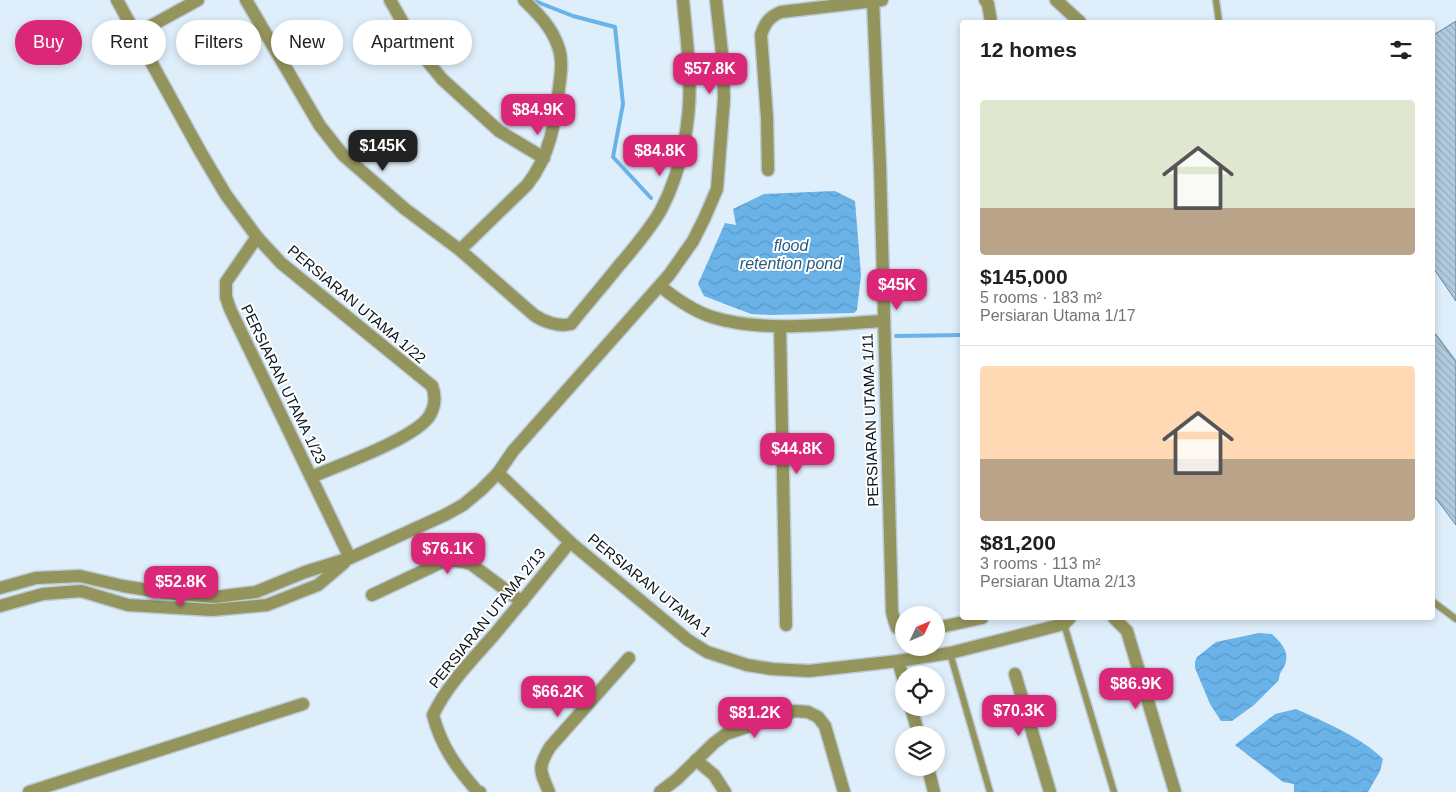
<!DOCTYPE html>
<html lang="en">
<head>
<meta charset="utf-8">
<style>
  :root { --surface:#fff; --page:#f6f6f6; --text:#202124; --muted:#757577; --line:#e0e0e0; --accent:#db2777 }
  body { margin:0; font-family:Helvetica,sans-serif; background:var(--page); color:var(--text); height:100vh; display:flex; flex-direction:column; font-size:19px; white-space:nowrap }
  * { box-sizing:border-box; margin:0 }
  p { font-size:16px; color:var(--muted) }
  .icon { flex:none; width:28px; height:28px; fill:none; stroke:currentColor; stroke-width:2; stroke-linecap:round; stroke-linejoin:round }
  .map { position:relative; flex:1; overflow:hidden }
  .side { position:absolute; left:960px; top:20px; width:475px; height:600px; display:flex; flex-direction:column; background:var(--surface); border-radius:5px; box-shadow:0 2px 8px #0003 }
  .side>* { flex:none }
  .top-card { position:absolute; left:15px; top:20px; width:475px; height:45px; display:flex; gap:10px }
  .needle { width:32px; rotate:46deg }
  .tools { position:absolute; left:895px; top:606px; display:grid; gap:10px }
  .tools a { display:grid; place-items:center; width:50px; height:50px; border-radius:50%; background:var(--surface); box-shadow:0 2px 8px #0003; font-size:25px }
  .price { position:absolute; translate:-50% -42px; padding:0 11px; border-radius:10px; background:var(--accent); color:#fff; font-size:16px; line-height:32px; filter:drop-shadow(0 1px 2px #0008) }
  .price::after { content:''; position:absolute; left:50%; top:30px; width:15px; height:11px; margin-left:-8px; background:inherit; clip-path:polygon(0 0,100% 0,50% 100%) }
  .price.selected { background:#222; color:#fff }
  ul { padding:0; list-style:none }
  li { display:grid; align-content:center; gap:10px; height:265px; padding:0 20px }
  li+li { border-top:1px solid var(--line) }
  li span { display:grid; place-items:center; height:155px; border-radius:5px; color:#555 }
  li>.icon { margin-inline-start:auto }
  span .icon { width:90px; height:90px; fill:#fffc; stroke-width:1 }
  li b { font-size:21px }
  h2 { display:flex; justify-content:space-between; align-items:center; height:60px; padding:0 20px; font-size:21px }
  .chip { padding:0 18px; border-radius:22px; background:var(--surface); box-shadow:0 2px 8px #0003; font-size:18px; line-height:45px }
  .chip.selected { background:var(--accent); color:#fff }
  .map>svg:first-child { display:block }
  .water { fill:url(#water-waves) }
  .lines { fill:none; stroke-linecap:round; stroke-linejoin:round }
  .stream { stroke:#6ab3e9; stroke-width:4 }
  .building { fill:url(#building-back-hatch); stroke:#6a8295; filter:url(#shadow) }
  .service-casing { stroke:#bccbd7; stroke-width:9 }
  .minor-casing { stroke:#bccbd7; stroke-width:15 }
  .service { stroke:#94945d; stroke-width:6 }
  .minor { stroke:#94945d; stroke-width:12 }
  .labels { text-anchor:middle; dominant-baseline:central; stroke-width:4; stroke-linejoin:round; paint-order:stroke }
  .street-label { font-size:15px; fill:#0c161d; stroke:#fff }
  .water-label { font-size:16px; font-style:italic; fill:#275c81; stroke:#fff }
</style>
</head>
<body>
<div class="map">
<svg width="1456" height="792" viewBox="0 0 1456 792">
  <defs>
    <pattern id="water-waves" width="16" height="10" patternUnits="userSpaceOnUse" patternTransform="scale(1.25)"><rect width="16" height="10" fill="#6ab3e9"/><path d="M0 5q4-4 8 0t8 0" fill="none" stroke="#5b99c7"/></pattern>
    <pattern id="building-back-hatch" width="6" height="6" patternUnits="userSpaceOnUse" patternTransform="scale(1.25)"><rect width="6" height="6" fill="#b0cadf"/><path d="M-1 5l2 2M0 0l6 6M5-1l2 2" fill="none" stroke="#96adbf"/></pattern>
    <filter id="shadow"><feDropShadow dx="4" dy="4" stdDeviation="0" flood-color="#0004"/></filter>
  </defs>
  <rect width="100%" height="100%" fill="#deeefa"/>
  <g class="water">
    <path d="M835 191 855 201 861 275 857 310 854 313 770 315 751 314 704 296 698 284 725 223 736 225 733 209 764 194Z"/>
    <path d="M1259 633 1272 634C1281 643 1290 651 1285 665 1282 671 1279 673 1279 680L1254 705 1232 721H1221L1210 704 1195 668V662L1197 657 1216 642Z"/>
    <path d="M1296 709C1325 722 1361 737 1383 759L1380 771 1368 792H1294V784L1283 782 1235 745 1275 714Z"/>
  </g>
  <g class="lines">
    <g class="stream">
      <path d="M532 0 573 16 615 27 623 104 613 157 651 198"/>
      <path d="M896 336 962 335"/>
    </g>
  </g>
  <g class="building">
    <path d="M1456 21V301L1432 266V36Z"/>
    <path d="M1432 330 1456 362V525L1432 493Z"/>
  </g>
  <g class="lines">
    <g class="service-casing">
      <g id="service">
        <path d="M1216 0 1219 22"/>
        <path d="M1432 601 1456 619"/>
        <path d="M1064 624 1114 792"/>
        <path d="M950 653 990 792"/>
      </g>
    </g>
    <g class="minor-casing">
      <g id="minor">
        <path d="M117 0 200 151 226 195 257 237 281 263 432 386C436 396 435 406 430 415 417 438 337 466 311 477"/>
        <path d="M246 0 320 126 343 155 405 209 460 250 534 315C544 322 559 327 571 324 586 305 602 287 617 268 633 249 649 231 661 210 683 168 692 116 689 69 688 46 685 23 683 0"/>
        <path d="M390 0 419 51 442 79 499 131 544 158"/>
        <path d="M985 0 988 4 991 22"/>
        <path d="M1056 0 1080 22"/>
        <path d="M873 1 880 166 892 612 894 620 897 628 904 630"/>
        <path d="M136 34 198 0"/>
        <path d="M768 170 767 118 761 35C765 23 769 17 781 12L882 0"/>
        <path d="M257 237 226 282V297L230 309 350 558"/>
        <path d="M460 250 527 185C550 156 555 123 559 88 561 74 563 59 558 46 551 26 538 14 524 0"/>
        <path d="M660 286C676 299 693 311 712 317 763 333 830 324 883 321"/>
        <path d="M780 327 786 625"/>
        <path d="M498 473 570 542 688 640 707 652 747 665 772 669 809 671 898 661 950 653 1064 624 1070 618"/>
        <path d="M0 588 36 578 80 576 123 586 166 593 215 597 256 592 305 572 350 558 445 515 463 505 481 490 498 473 513 451 669 275 693 241 705 217 717 189 724 99 723 62 716 0"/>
        <path d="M372 595 442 562C453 560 461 560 471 564L522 602"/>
        <path d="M0 606 43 594 81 591 128 605 212 610 267 605 318 585 344 563"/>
        <path d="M1114 618 1127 631 1175 792"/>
        <path d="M936 628 982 618"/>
        <path d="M898 661 904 681"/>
        <path d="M1015 674 1050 792"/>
        <path d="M911 708 919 735"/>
        <path d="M696 760 714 775 725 792"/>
        <path d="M928 768 934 792"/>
        <path d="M29 792 303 704"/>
        <path d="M480 792 477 791C456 767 441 746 433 715 447 685 472 660 494 635 520 604 545 573 570 542"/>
        <path d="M549 792C540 770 537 769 550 747L629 658"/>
        <path d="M660 792 677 779 714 743 726 734 795 711 808 712 818 717 825 726 844 792"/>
      </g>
    </g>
    <use href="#service" class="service"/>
    <use href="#minor" class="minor"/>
  </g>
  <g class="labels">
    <g class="street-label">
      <text transform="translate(357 304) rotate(40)">PERSIARAN UTAMA 1/22</text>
      <text transform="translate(284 384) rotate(64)">PERSIARAN UTAMA 1/23</text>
      <text transform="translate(870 420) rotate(-92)">PERSIARAN UTAMA 1/11</text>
      <text transform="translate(650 585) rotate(39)">PERSIARAN UTAMA 1</text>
      <text transform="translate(487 618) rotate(-51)">PERSIARAN UTAMA 2/13</text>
    </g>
    <g class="water-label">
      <text x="791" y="245">flood<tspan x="791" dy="18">retention pond</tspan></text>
    </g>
  </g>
</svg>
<div class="tools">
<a><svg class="needle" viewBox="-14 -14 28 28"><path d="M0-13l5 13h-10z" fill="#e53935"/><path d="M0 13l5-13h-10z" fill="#757577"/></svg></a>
<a><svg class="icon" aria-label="locate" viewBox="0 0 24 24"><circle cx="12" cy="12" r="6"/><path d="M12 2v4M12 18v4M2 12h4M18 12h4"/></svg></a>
<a><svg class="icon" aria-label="layers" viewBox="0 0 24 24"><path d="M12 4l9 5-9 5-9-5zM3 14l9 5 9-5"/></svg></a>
</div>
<b class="price" style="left:710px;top:95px">$57.8K</b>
<b class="price" style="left:538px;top:136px">$84.9K</b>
<b class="price selected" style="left:383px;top:172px">$145K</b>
<b class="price" style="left:660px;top:177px">$84.8K</b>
<b class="price" style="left:897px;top:311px">$45K</b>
<b class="price" style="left:797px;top:475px">$44.8K</b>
<b class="price" style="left:448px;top:575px">$76.1K</b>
<b class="price" style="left:181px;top:608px">$52.8K</b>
<b class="price" style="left:1136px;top:710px">$86.9K</b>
<b class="price" style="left:558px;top:718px">$66.2K</b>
<b class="price" style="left:1019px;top:737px">$70.3K</b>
<b class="price" style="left:755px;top:739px">$81.2K</b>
<div class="top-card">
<a class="chip selected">Buy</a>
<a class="chip">Rent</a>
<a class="chip">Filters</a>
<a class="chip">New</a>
<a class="chip">Apartment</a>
</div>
<section class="side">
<h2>12 homes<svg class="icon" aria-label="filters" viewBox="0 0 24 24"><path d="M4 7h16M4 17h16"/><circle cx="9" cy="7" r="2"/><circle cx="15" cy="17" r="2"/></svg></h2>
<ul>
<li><span style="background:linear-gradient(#dfe7d0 70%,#b9a48a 0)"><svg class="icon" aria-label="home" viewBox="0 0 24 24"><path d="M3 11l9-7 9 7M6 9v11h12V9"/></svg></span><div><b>$145,000</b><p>5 rooms · 183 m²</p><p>Persiaran Utama 1/17</p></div></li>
<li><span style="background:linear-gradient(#ffd9b3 60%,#b9a48a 0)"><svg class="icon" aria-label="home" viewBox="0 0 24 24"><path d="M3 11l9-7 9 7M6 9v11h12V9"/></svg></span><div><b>$81,200</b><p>3 rooms · 113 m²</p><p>Persiaran Utama 2/13</p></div></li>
</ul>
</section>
</div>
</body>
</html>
